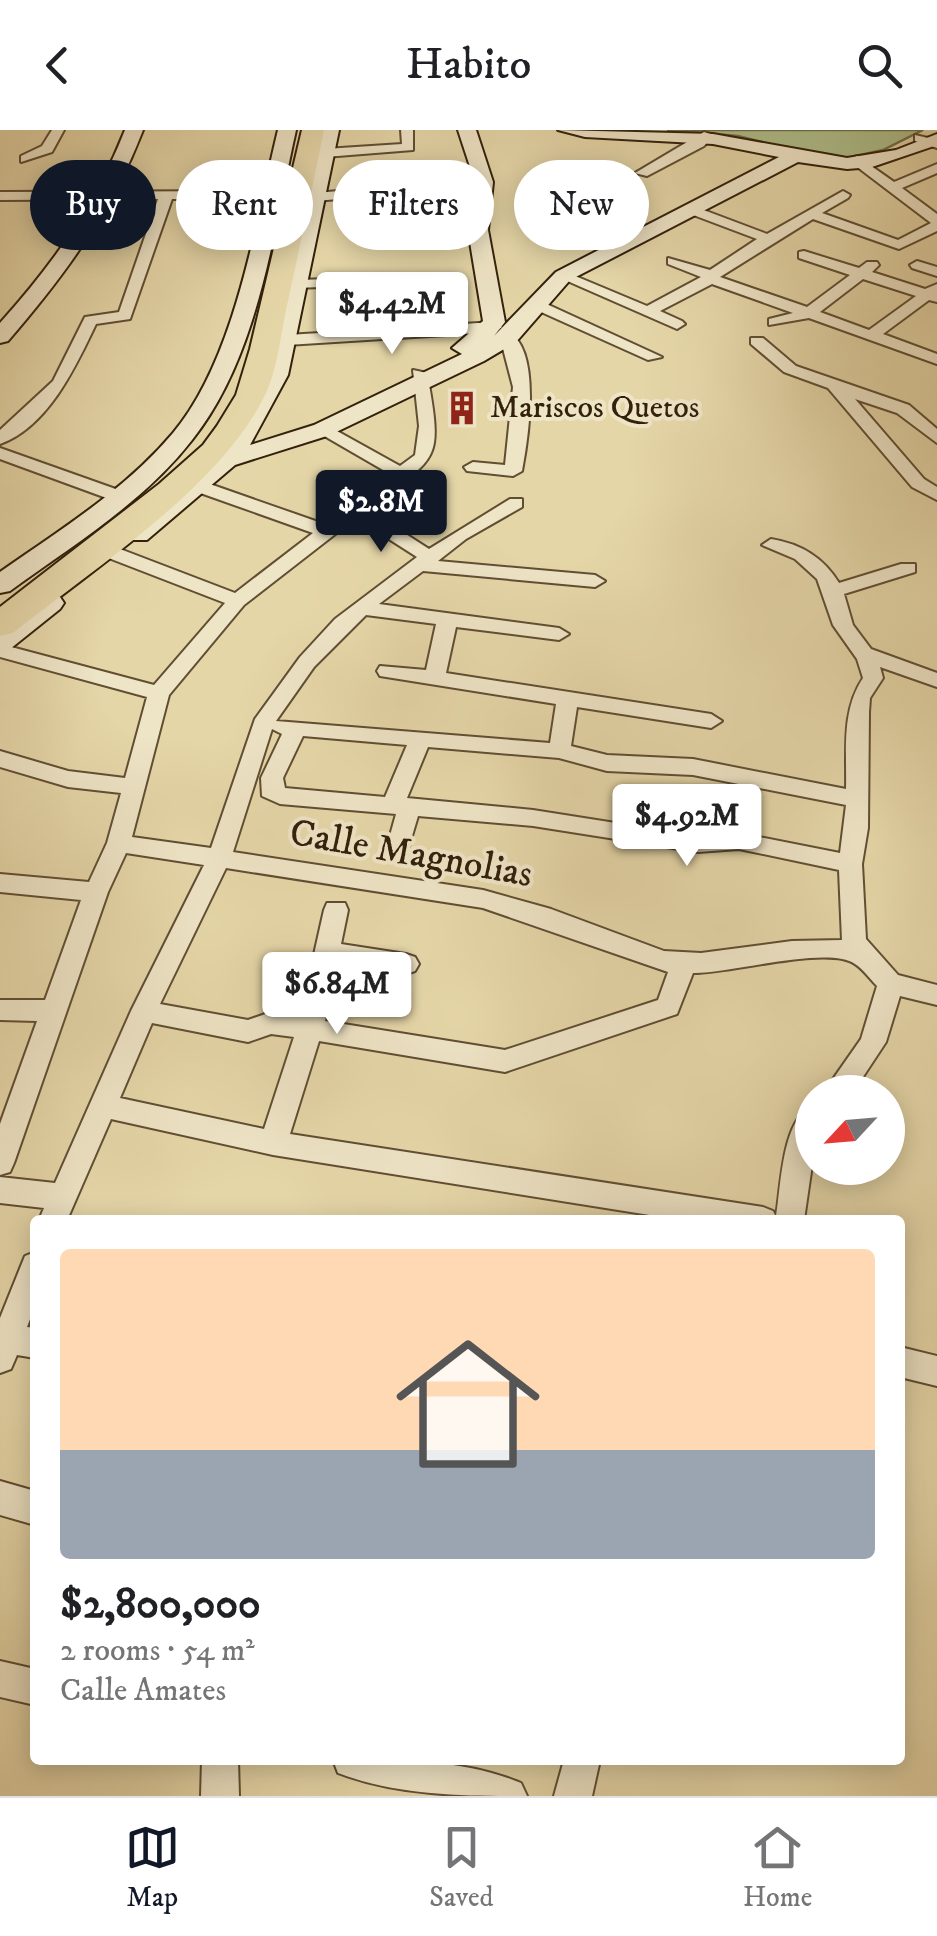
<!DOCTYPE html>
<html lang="en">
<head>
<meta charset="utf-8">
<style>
  :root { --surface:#fff; --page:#f2f2f2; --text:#202124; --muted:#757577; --line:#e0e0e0; --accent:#111827 }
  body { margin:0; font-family:"IM FELL DW Pica",serif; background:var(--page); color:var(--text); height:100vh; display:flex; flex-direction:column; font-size:38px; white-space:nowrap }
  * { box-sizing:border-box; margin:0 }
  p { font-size:32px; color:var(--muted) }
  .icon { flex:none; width:55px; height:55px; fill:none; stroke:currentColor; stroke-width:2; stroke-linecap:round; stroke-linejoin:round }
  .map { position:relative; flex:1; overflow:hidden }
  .details { position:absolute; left:30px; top:1085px; width:875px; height:550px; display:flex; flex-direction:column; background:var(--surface); border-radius:10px; box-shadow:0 5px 25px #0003 }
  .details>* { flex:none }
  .top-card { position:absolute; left:30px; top:30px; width:878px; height:90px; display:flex; gap:20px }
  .needle { width:65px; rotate:244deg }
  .buttons { position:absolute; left:795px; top:945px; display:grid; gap:20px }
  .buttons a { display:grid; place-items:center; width:110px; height:110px; border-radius:50%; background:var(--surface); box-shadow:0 5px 25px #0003; font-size:50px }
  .price { position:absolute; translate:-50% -85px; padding:0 22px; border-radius:10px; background:#fff; color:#222; font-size:32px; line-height:65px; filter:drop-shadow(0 2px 5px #0008) }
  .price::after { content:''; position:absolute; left:50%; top:60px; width:30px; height:22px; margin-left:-15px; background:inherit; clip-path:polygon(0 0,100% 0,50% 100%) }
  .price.current { background:var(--accent); color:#fff }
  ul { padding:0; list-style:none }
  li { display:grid; align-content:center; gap:20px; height:530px; padding:0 30px }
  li+li { border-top:2px solid var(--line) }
  li span { display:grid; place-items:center; height:310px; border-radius:10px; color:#555 }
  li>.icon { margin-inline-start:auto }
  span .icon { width:180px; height:180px; fill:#fffc; stroke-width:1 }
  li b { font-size:42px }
  .pill { padding:0 35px; border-radius:45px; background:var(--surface); box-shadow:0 5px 25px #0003; font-size:35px; line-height:90px }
  .pill.current { background:var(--accent); color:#fff }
  header { display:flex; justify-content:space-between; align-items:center; height:130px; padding:0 30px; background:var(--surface); font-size:45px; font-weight:600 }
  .tab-bar { display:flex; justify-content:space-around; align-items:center; height:140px; border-top:2px solid var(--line); background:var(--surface); font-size:28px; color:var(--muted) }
  .tab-bar a { display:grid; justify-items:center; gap:5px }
  .tab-bar .current { color:var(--accent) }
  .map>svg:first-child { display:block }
  .green { fill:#afbf8c; stroke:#71704c; stroke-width:2.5 }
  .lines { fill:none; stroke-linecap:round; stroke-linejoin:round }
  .street-casing { stroke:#604e33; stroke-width:4 }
  .secondary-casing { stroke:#33210c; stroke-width:4 }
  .highway-casing { stroke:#33210c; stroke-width:4 }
  .street { fill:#eee4c6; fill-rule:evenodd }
  .secondary { fill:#eee4c6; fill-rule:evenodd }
  .highway { fill:#e5d6a8; fill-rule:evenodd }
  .labels { text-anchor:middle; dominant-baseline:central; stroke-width:8; stroke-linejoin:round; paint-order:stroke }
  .far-poi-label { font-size:32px; fill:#33210c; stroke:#eee4c6; text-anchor:start }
  .street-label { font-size:38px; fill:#33210c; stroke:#eee4c6 }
</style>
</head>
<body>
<header><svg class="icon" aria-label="back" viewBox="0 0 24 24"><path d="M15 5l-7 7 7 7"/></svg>Habito<svg class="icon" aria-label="search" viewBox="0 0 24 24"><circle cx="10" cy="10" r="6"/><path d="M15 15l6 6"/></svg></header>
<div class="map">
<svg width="937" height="1666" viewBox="0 0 937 1666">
  <rect width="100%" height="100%" fill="#e5d6a8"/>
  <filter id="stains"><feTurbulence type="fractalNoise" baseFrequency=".002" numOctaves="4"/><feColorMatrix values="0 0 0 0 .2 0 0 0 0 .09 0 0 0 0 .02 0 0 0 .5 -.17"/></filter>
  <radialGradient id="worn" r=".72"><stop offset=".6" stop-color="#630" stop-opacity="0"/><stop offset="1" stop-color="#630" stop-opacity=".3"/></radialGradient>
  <path class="green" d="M667 0H923L883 20 847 28 809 24 738 6Z"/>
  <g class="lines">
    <g class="street-casing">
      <g id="street">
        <path d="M52 0H64L52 22 21 32V26L42 16Z"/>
        <path d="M401 0H413V20L325 27 319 23 325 19 402 14Z"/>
        <path d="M704 2 714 5 704 16 647 46 635 43Z"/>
        <path d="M915 5 937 10V18L915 11Z"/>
        <path d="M857 26 894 52 937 34V43L902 58 937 84V101L899 119 813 89 720 147 807 177 850 145 799 128V122L804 121 859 138 867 132H877L879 135 872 142 925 159 937 154V172L929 170 883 204 937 224V234L809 188 769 195V189L793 183 712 154 660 181 682 191 685 194 677 199 556 146 568 143 647 176 701 147 668 134V128L710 140 757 109 688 83V77L693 76 767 104 843 61 850 65 848 68 822 83 898 110 931 93 852 33 851 30ZM863 149 916 166 869 200 820 182Z"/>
        <path d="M484 48 489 49V55L407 63 405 102 483 97V103L478 104 402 111 391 104 393 64 316 71 309 67 316 63Z"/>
        <path d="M0 62 271 61 278 65 271 69H172L130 189 96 194C76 236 48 297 0 314V300L53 251 85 187 119 182 158 69 0 70Z"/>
        <path d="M917 131 937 137V146L912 138 910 135Z"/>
        <path d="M366 148 371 149V155L296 158 289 154 296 150Z"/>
        <path d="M530 171H540L662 227 648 230 530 177Z"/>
        <path d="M392 173 400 178 401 198 494 192 502 197 494 202 287 215 279 210 287 205 386 199 384 178Z"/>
        <path d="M508 202C542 219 528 310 522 341L513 346 467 341 464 337 473 332 505 335 513 257 500 207Z"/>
        <path d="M751 208H763L796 236 909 275 937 299V313L897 283 855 269 924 349 937 357V370L912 357 828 258 784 242 751 214Z"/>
        <path d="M413 240 427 243C444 337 437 325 367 379L429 419 510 369H522V377L466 409 438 431 595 445 605 451 595 457 423 441 379 474 559 498 569 504 559 510 456 497 446 543 711 584 722 591 711 598 577 577 571 616 607 625 693 629 846 659C847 621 841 581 863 548L857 529 833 495 817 449 795 429 762 415 771 409C801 414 823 427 839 453L901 434H915V442L844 464 853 495 871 519 937 543V557L880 537 883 548 870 568 869 582 868 698 862 734 866 809 898 845 937 855V875L900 866 886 912 853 962H824L861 909 877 856C870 849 863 839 855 834 828 815 729 844 693 843L677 884 505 942 319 911 290 1004 763 1077 773 1081 776 1087C781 1058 782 988 812 977V1035L804 1090H681L273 1025 111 989 67 1090H39L44 1078 0 1073V1047L55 1053 131 881 204 735 126 723 108 762 14 1033 10 1042 0 1045V994L37 891 0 890V870H45L81 770 0 762V744L89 752 107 713 121 663 68 657 0 637V621L68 641 125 648 147 567 0 527V514L154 555 225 473 106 427V419H120L235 463 313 403 192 360V352H204L324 394 390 344 314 300 328 296 400 336 415 325 419 296ZM356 388 417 427 335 489 300 527 255 589 211 718 132 707 169 565 244 475ZM366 485 436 494 426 540 380 536 377 541 380 546 556 574 550 613 276 591 314 537ZM272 599 282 604 261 648 262 666 280 674 396 684 386 720 390 726H406L418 686 533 696 698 722 739 719 839 740 842 810 792 811 701 823 664 821 551 779 483 760 233 722ZM303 606 407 615 385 667 285 658 283 648ZM428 617 559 628 607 641 693 645 846 675 840 723 739 703 698 706 533 680 407 668ZM226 738 483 778 668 842 658 870 505 920 325 891 337 833 406 844 415 841 419 834 415 827 406 824 341 814 348 780 345 773H327L324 780 300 887 271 882 248 890 160 874ZM152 893 248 912 271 904 294 907 264 999 120 968Z"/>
        <path d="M0 318 124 362 127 366 118 371 112 370 0 329Z"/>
        <path d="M35 1122V1176L27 1197 35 1198V1228L17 1225 11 1239 0 1243V1188L25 1126Z"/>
        <path d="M900 1217 937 1226V1256L900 1247Z"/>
        <path d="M0 1351 35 1361V1395L0 1385Z"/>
        <path d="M0 1531 35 1539V1575L0 1567Z"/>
        <path d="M202 1630H238L239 1666H201Z"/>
        <path d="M333 1630C397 1630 461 1628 521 1653L527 1666C463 1666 399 1666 338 1643Z"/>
        <path d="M564 1630H600L592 1666H554Z"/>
      </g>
    </g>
    <g class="secondary-casing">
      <g id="secondary">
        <path d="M125 0H143C112 81 64 146 8 211L0 213V193C53 134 96 74 125 0Z"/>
        <path d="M278 0H296C273 102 259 226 192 310 143 373 73 415 10 461L0 463V442C60 400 125 360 173 303 236 228 255 94 278 0Z"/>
        <path d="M321 0H339L288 245 250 315 314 295 462 224 452 218 483 191 468 100 475 52 458 0H476L493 52 488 100 505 192 494 206 556 142 779 27 713 14 585 7 558 0 713 4 847 28 896 20 937 4V15L872 37 847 39 798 32 570 150 516 212 484 231 330 305 235 335 147 410H129L125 404 129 398 217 325 240 295 266 245Z"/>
        <path d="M50 465 60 467 64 473 60 479 10 519 0 522V499L40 467Z"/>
      </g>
    </g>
    <g class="highway-casing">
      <path id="highway" d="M302 0H324C312 60 299 120 286 180 280 209 277 243 263 269 217 359 93 439 13 503L0 506V477L159 354 203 315 217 296 236 265 250 219Z"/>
    </g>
    <use href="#street" class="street"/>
    <use href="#secondary" class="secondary"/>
    <use href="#highway" class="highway"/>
  </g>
  <defs>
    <g id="building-bare" transform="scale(2.7)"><path d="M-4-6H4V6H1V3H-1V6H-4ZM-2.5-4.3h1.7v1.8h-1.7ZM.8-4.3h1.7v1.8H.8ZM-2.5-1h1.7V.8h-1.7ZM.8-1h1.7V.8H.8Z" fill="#8f2418" stroke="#eee4c6" stroke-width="2.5" paint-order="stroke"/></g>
  </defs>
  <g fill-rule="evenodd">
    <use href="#building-bare" x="462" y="278"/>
  </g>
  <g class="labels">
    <g class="far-poi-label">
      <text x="490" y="278">Mariscos Quetos</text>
    </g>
    <g class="street-label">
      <text transform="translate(411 724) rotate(10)">Calle Magnolias</text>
    </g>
  </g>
  <rect width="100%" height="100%" filter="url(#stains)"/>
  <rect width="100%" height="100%" fill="url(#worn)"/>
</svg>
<div class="buttons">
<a><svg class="needle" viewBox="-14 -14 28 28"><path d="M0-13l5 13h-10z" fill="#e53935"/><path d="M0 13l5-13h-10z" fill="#757577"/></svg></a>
</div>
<b class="price" style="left:392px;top:227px">$4.42M</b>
<b class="price current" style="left:381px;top:425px">$2.8M</b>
<b class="price" style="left:687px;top:739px">$4.92M</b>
<b class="price" style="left:337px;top:907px">$6.84M</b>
<div class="top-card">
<a class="pill current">Buy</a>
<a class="pill">Rent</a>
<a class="pill">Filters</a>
<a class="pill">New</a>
</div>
<section class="details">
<ul>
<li><span style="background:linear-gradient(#ffd9b3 65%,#9aa5b1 0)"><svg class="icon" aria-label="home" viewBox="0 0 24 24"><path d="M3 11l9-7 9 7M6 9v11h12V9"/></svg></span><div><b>$2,800,000</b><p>2 rooms · 54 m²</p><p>Calle Amates</p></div></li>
</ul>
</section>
</div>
<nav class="tab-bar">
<a class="current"><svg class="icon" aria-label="map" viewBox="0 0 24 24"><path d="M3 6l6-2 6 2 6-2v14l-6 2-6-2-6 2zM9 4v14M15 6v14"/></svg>Map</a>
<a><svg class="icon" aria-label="saved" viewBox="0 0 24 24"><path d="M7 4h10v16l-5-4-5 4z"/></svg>Saved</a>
<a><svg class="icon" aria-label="home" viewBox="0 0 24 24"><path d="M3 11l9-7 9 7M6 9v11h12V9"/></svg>Home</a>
</nav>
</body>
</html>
